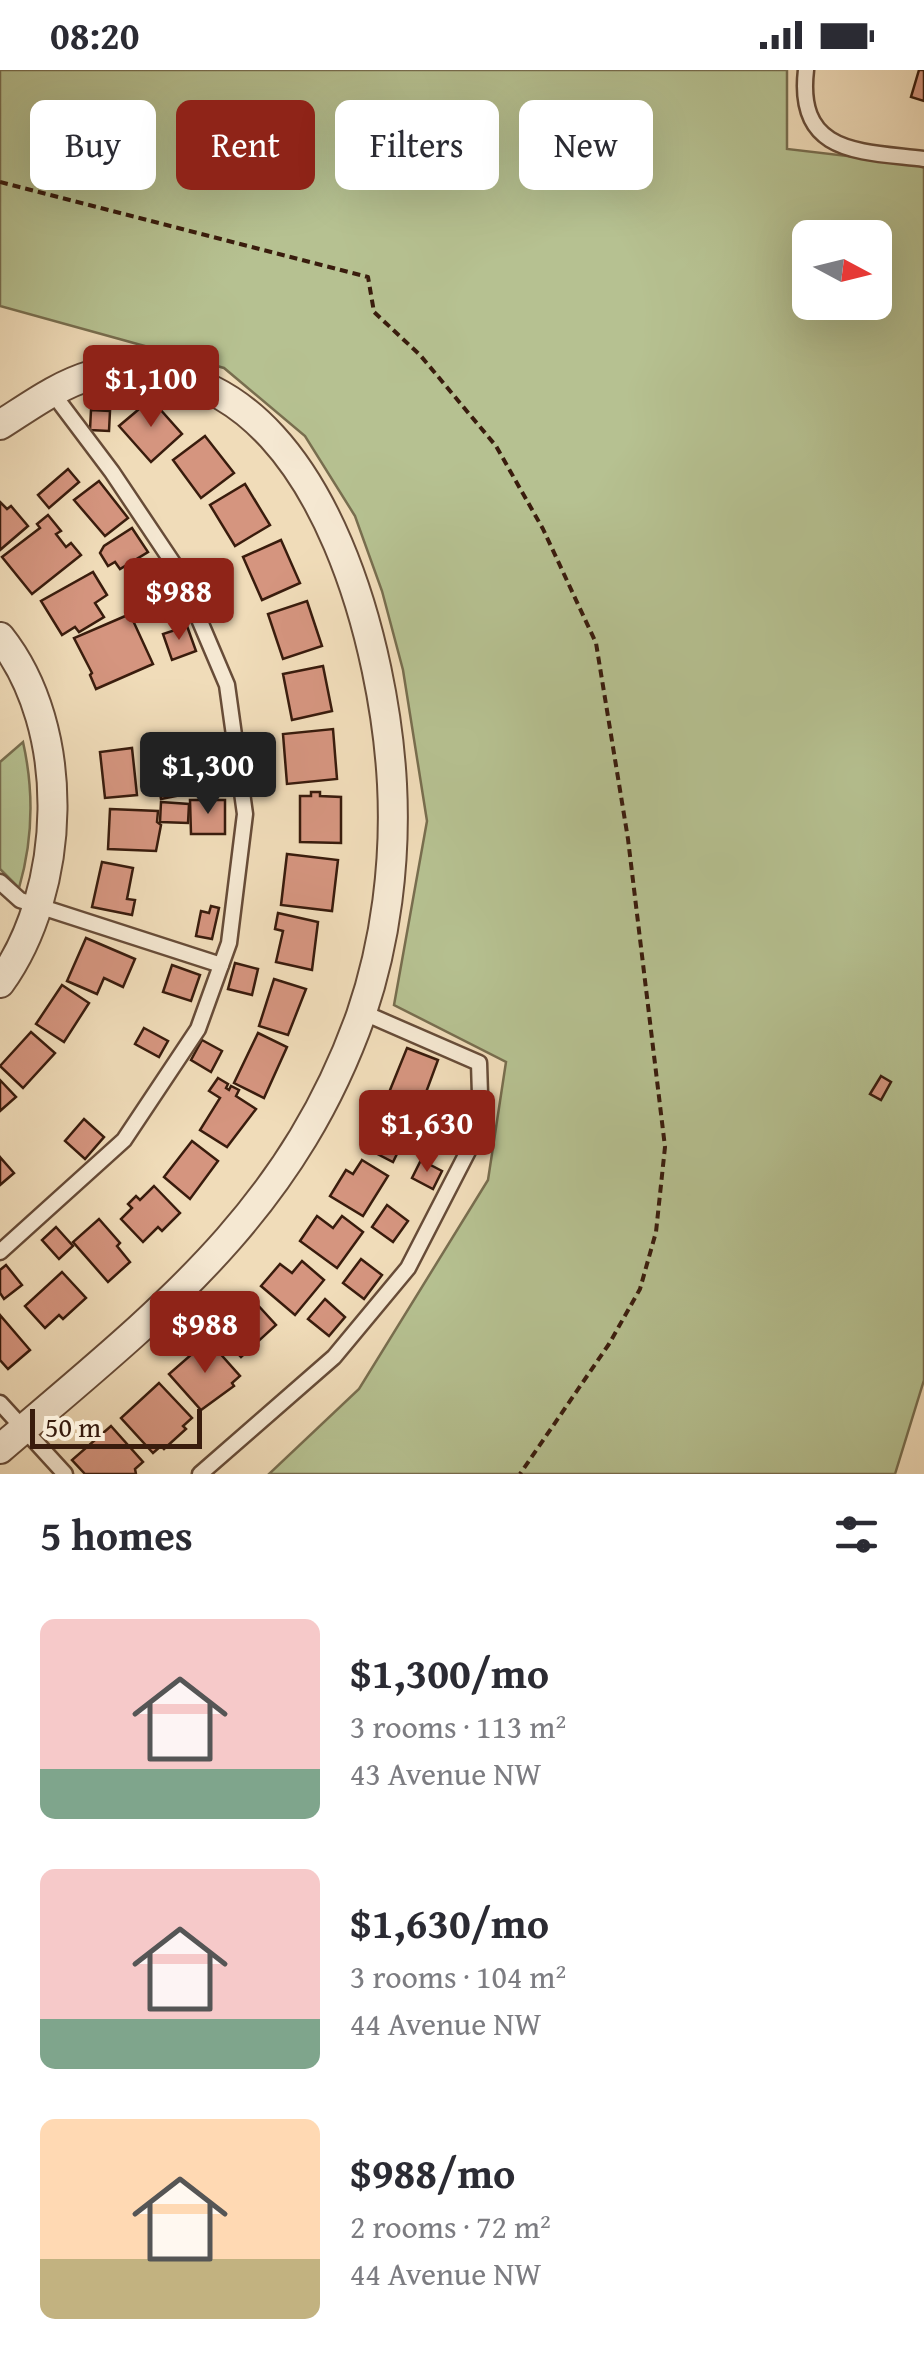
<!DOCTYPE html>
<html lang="en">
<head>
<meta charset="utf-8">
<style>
  :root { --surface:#fff; --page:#f2f2f3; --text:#2b2b33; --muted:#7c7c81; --accent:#8f2418 }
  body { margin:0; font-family:"Gentium Book Plus",serif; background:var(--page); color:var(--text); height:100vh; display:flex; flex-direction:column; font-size:38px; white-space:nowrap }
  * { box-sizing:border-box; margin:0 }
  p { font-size:32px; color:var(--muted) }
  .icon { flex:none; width:55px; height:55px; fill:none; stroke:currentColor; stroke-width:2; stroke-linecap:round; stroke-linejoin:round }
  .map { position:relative; height:1404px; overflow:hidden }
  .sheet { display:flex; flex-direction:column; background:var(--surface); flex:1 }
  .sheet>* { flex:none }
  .guide { position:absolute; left:30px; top:30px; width:865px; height:90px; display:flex; gap:20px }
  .needle { width:65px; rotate:97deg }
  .controls { position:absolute; left:792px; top:150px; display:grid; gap:20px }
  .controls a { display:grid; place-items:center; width:100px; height:100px; border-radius:15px; background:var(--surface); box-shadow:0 10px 40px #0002; font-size:50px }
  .scale { position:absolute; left:30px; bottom:25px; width:172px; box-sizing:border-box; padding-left:10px; border:5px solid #391c0d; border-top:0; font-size:28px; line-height:35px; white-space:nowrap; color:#391c0d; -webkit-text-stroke:8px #f5e8d2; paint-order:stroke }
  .price { position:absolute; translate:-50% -85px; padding:0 22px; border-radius:10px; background:var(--accent); color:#fff; font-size:32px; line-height:65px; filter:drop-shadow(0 2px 5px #0008) }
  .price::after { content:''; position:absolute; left:50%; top:60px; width:30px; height:22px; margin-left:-15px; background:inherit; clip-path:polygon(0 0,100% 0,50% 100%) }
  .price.selected { background:#222; color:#fff }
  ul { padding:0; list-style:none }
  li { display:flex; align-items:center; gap:30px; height:250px; padding:0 40px }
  li span { display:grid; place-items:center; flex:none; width:280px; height:200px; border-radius:15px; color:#555 }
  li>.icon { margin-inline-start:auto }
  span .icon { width:120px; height:120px; fill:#fffc; stroke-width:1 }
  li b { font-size:42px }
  h2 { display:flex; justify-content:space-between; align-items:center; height:120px; padding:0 40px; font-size:42px }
  .tag { padding:0 35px; border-radius:15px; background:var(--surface); box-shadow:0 10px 40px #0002; font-size:35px; line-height:90px }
  .tag.selected { background:var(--accent); color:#fff }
  .status { display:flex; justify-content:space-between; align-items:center; height:70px; padding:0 50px; background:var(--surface); direction:ltr }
  .status svg { height:28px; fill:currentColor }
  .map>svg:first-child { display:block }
  .green { fill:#b6c191; stroke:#786e4f; stroke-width:2.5; fill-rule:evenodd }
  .building { fill:#d5957f; stroke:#391c0d; stroke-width:2.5 }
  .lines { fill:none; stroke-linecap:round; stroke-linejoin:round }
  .service-casing { stroke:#674c38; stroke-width:19 }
  .minor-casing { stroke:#674c38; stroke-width:32 }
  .path { stroke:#391c0d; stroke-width:4; stroke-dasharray:8 5; stroke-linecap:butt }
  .service { stroke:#f5e8d2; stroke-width:14 }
  .minor { stroke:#f5e8d2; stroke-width:28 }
</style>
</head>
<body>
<div class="status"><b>08:20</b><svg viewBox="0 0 49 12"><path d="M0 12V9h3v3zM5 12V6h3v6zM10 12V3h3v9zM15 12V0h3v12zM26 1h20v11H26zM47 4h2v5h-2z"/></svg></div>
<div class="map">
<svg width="924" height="1404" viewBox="0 0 924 1404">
  <rect width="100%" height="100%" fill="#f0dcb9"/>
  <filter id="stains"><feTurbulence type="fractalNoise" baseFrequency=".002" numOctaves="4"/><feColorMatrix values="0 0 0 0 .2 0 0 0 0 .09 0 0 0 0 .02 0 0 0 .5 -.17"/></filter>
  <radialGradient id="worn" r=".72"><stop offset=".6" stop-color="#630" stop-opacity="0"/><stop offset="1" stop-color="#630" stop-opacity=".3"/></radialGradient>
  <g class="green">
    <path d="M0 0H787V79L924 95V1310L895 1404H269L359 1319 488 1110 506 992 394 935 427 751 403 600 382 521 355 446 305 366 224 298 0 236ZM810 168H875V232H810Z"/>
    <path d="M23 672C34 721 33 770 19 818L0 799V692Z"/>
  </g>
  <g class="building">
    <path d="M919 0H924V31L911 27Z"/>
    <path d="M151 329 182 364 151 392 119 356Z"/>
    <path d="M91 340 110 341 109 361 90 360Z"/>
    <path d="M205 366 234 403 201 428 173 390Z"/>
    <path d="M68 399 79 412 49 438 38 425Z"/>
    <path d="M99 411 128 448 105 466 74 430Z"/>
    <path d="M245 414 270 455 235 476 210 435Z"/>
    <path d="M0 432 7 439 11 436 28 456 0 480Z"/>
    <path d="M48 445 61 461 56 464 66 477 71 473 81 485 32 524 2 487 40 458 37 454Z"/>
    <path d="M132 458 148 482 120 499 115 492 108 496 100 483 104 476Z"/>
    <path d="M281 470 300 513 262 530 243 487Z"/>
    <path d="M93 502 107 525 95 533 104 547 79 562 75 557 62 565 41 531Z"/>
    <path d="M307 531 322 576 283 589 268 544Z"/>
    <path d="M130 544 153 594 96 619 90 605 92 603 74 568Z"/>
    <path d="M187 556 196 581 172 590 163 564Z"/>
    <path d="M323 596 332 641 292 650 283 604Z"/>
    <path d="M333 659 337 709 287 714 283 664Z"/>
    <path d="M132 678 137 725 105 728 100 682Z"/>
    <path d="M213 695V705L192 706 191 696Z"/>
    <path d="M183 707 186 724 161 729 158 712Z"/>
    <path d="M311 722H320V726L341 727V773L300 772V726H311Z"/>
    <path d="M190 730H225V764H191Z"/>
    <path d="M161 732 189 734 188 753 160 752Z"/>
    <path d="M110 739 158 741 157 752 161 755 156 781 108 779Z"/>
    <path d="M287 784 338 790 332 841 281 835Z"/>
    <path d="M102 792 133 798 127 829 135 830 132 845 92 837Z"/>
    <path d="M211 836 219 838 212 869 196 866 201 841 209 843Z"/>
    <path d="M278 843 318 852 312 900 276 892 283 861 275 859Z"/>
    <path d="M86 868 135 889 123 917 104 908 97 924 67 911Z"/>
    <path d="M235 893 258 899 252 925 228 919Z"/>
    <path d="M172 895 200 905 191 931 163 922Z"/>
    <path d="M274 909 306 919 288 965 259 956Z"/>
    <path d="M62 915 89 933 64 972 36 954Z"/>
    <path d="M144 958 168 971 159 987 135 974Z"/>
    <path d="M31 962 55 983 23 1018 0 996Z"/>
    <path d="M258 963 287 977 264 1028 234 1013Z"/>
    <path d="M202 970 222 981 211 1002 191 990Z"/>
    <path d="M407 978 438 990 421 1036 388 1025Z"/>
    <path d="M881 1006 891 1012 881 1030 870 1024Z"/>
    <path d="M218 1008 228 1014 226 1018 229 1020 231 1016 239 1020 236 1026 256 1039 227 1077 200 1060 220 1028 209 1021Z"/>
    <path d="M0 1010 16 1027 0 1041Z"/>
    <path d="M450 1026 475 1037 464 1062 439 1051Z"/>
    <path d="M385 1032 415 1047 393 1092 362 1076Z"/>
    <path d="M84 1049 104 1067 85 1089 65 1071Z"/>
    <path d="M192 1071 218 1091 190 1129 164 1107Z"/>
    <path d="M0 1087 14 1103 0 1115Z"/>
    <path d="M362 1090 388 1106 363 1146 330 1126 346 1100 353 1104Z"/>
    <path d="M421 1090 442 1101 433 1119 412 1108Z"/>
    <path d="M154 1116 180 1143 162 1161 158 1157 143 1172 121 1149 132 1138 128 1134 136 1126 140 1130Z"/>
    <path d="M387 1135 408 1151 393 1172 372 1157Z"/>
    <path d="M317 1146 333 1158 342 1146 363 1162 337 1198 300 1171Z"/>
    <path d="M99 1149 120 1173 117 1176 130 1192 108 1212 73 1172Z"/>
    <path d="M56 1157 73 1176 59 1189 42 1170Z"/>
    <path d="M361 1189 382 1205 364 1229 343 1213Z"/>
    <path d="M302 1191 324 1210 295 1245 261 1216 280 1194 292 1203Z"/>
    <path d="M6 1195 22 1215 4 1229 0 1223V1200Z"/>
    <path d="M62 1202 86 1228 63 1249 59 1245 45 1258 25 1236Z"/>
    <path d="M325 1229 345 1247 329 1266 308 1249Z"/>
    <path d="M255 1232 276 1255 241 1287 216 1261 242 1237 245 1241Z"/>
    <path d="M0 1245 30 1280 8 1299 0 1290Z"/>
    <path d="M208 1270 240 1306 232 1313 234 1316 201 1340 169 1304Z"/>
    <path d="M159 1313 192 1348 183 1356 186 1359 164 1379 161 1376 153 1383 121 1348Z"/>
    <path d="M111 1356 143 1392 135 1399 136 1404H85L72 1390Z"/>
  </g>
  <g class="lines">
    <g class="service-casing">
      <g id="service">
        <path d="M806 0C796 85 860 81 924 89"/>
        <path d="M0 812 20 830 221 895"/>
        <path d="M0 1182 124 1070 198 959 229 873 245 744 227 615 179 502 112 402 51 321"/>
        <path d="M0 1333 65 1404"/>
        <path d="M200 1404 334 1287 408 1198 481 1056 479 993 362 942"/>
      </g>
    </g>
    <g class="minor-casing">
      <g id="minor">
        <path d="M0 355C30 336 58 315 92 305 118 298 149 301 175 307 327 342 385 581 392 714 396 791 386 872 361 945 290 1145 155 1246 0 1379"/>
        <path d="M0 567C73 659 67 820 0 913"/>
      </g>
    </g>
    <path class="path" d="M0 112 368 207 374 242 420 285 496 376 543 459 596 573 628 769 665 1077 656 1162 640 1219 609 1274 520 1404"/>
    <use href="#service" class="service"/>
    <use href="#minor" class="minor"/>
  </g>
  <rect width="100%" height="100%" filter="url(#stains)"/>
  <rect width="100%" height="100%" fill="url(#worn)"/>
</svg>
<div class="controls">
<a><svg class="needle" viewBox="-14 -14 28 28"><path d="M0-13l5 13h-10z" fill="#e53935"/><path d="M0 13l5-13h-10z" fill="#7c7c81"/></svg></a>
</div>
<div class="scale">50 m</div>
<b class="price" style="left:151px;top:360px">$1,100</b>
<b class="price" style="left:179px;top:573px">$988</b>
<b class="price selected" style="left:208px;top:747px">$1,300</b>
<b class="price" style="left:427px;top:1105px">$1,630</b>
<b class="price" style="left:205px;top:1306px">$988</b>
<div class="guide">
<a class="tag">Buy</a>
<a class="tag selected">Rent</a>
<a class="tag">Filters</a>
<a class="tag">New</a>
</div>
</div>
<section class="sheet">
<h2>5 homes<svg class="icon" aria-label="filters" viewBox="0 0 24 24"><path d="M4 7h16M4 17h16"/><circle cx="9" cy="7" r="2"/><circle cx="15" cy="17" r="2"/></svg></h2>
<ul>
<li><span style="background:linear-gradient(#f6c9c9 75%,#7fa58c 0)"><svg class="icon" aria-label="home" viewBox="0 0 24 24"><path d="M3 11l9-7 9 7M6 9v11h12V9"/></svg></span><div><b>$1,300/mo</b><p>3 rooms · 113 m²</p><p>43 Avenue NW</p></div></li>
<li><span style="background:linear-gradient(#f6c9c9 75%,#7fa58c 0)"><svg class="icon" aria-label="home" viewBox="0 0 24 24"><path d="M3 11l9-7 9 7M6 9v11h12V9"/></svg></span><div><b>$1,630/mo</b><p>3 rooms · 104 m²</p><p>44 Avenue NW</p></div></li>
<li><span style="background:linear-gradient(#ffd9b3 70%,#c2b280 0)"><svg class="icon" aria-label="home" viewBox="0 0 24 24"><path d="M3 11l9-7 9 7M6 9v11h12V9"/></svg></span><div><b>$988/mo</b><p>2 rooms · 72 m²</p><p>44 Avenue NW</p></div></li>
</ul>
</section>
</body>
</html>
